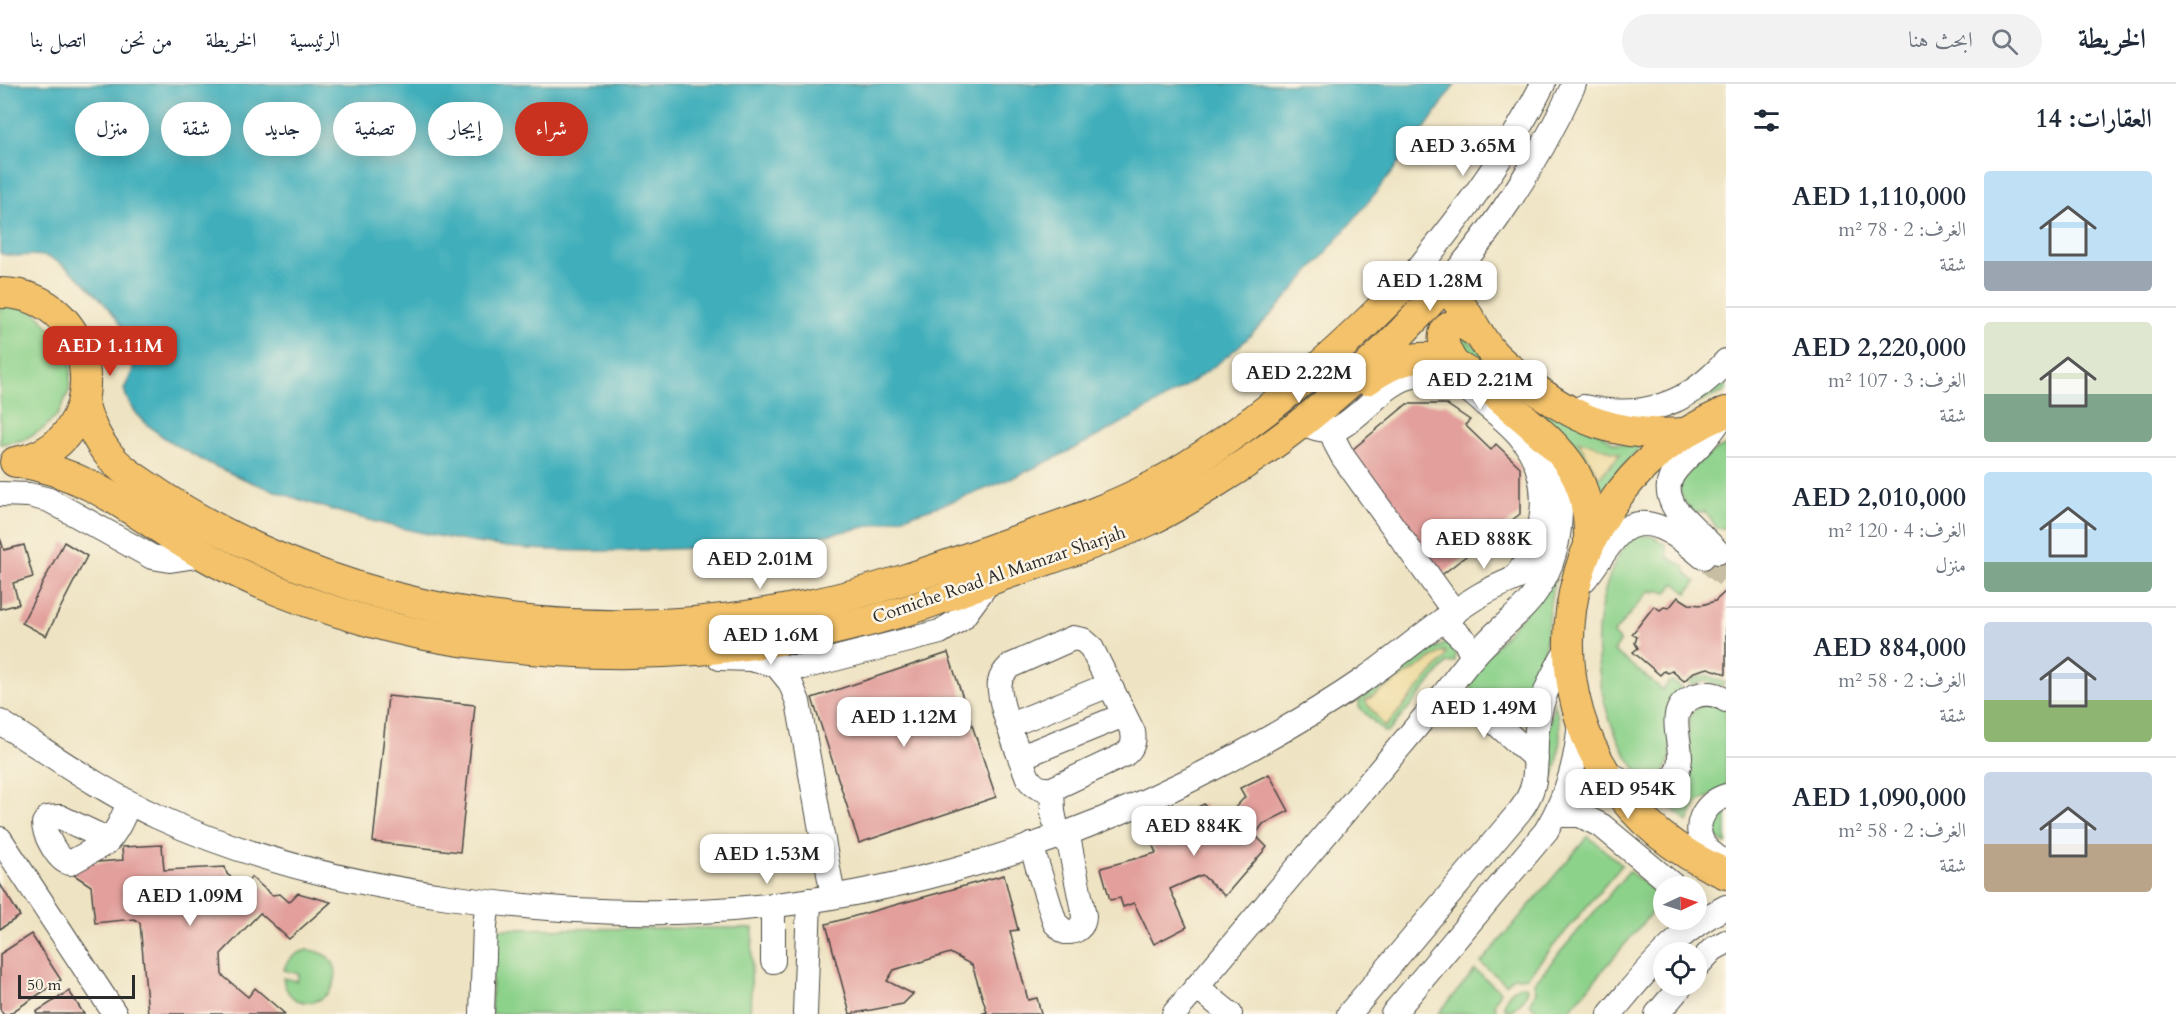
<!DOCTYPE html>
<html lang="ar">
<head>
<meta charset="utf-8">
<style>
  :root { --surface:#fff; --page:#f2f2f3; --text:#1f2937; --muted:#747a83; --line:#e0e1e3; --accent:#c8321e }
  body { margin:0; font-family:Cardo,Amiri,serif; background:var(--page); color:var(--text); direction:rtl; height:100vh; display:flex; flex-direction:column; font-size:22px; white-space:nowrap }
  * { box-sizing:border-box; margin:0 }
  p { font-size:20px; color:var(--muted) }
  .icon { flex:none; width:33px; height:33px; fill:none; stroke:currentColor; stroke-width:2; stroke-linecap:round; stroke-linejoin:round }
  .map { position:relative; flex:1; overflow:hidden; direction:ltr }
  .drawer { display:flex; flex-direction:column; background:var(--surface); width:450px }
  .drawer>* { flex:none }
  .guide { position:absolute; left:18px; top:18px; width:570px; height:54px; direction:rtl; display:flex; gap:12px }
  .needle { width:39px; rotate:86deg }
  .tools { position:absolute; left:1653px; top:792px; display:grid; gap:12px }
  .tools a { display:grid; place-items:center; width:54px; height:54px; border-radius:50%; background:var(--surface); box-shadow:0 3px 15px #0003; font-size:30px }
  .scale { position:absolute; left:18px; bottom:15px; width:117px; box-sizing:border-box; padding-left:6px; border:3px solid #2b2b2b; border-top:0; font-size:16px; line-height:21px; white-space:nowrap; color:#2b2b2b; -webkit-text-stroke:4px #fcf5e5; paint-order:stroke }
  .price { position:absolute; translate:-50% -51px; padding:0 14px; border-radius:12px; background:#fff; color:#222; font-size:20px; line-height:39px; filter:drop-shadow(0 2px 3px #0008) }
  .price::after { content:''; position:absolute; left:50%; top:36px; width:18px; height:14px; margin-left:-9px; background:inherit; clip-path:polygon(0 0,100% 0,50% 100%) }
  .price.selected { background:var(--accent); color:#fff }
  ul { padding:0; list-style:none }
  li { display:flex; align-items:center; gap:18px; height:150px; padding:0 24px }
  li+li { border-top:2px solid var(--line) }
  li span { display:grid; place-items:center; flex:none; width:168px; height:120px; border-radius:6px; color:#555 }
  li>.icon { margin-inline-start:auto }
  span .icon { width:72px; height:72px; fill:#fffc; stroke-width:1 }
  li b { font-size:26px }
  h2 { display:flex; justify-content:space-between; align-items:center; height:72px; padding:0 24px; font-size:26px }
  .chip { padding:0 21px; border-radius:27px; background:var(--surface); box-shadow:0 3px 15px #0003; font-size:21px; line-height:54px }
  .chip.selected { background:var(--accent); color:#fff }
  header { display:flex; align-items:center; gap:36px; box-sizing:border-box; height:84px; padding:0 30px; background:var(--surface); border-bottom:2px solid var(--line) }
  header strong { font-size:28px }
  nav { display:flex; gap:33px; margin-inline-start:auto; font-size:21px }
  .search { width:420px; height:54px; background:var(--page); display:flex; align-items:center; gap:15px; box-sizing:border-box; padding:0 21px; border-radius:33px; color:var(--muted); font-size:22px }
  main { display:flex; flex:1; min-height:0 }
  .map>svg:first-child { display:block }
  .green { fill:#8dd28b; stroke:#5c7e5b; stroke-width:1.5; fill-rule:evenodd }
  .sand { fill:#eeda9e; stroke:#8c8264; stroke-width:1.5 }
  .water { fill:#40afbb; stroke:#366d73; stroke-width:1.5 }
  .building { fill:#e29f9b }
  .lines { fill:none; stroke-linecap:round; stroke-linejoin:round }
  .minor-tunnel { stroke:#c7bea4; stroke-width:24; stroke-dasharray:24 12; stroke-linecap:butt }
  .minor-casing { stroke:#484742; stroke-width:26 }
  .major-casing { stroke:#484742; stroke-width:32 }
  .minor { stroke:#fff; stroke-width:24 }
  .major { stroke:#f3c26a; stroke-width:30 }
  .labels { text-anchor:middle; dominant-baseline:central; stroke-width:5; stroke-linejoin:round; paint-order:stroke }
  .street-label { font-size:18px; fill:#2b2b2b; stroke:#fcf5e5 }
</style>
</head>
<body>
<header>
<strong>الخريطة</strong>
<div class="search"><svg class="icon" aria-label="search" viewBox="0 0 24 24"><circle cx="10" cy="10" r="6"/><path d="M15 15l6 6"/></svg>ابحث هنا</div>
<nav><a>الرئيسية</a><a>الخريطة</a><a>من نحن</a><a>اتصل بنا</a></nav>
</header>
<main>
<section class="drawer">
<h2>العقارات: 14<svg class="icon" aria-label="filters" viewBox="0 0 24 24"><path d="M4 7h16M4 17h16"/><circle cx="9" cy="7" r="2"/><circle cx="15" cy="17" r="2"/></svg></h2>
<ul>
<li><span style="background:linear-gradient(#bfe0f5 75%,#9aa5b1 0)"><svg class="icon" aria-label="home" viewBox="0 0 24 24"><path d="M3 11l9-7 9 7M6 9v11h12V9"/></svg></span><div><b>AED 1,110,000</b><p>الغرف: 2 · 78 m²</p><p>شقة</p></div></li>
<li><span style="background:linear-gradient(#dfe7d0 60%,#7fa58c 0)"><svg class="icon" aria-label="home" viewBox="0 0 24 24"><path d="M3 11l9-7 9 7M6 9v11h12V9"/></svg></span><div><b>AED 2,220,000</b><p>الغرف: 3 · 107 m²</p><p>شقة</p></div></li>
<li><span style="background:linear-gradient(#bfe0f5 75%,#7fa58c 0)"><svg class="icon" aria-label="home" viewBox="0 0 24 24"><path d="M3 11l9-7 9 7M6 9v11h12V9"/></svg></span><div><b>AED 2,010,000</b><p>الغرف: 4 · 120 m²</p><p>منزل</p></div></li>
<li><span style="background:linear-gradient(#c9d6e8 65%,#8fb573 0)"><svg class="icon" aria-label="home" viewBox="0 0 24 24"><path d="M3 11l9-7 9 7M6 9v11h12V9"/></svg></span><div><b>AED 884,000</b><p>الغرف: 2 · 58 m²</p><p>شقة</p></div></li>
<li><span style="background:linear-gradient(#c9d6e8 60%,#b9a48a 0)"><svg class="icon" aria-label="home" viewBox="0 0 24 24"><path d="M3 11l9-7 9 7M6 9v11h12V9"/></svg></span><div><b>AED 1,090,000</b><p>الغرف: 2 · 58 m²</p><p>شقة</p></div></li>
</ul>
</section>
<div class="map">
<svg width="1726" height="930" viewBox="0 0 1726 930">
  <rect width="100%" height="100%" fill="#fcf5e5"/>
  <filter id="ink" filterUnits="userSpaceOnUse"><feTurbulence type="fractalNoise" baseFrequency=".0167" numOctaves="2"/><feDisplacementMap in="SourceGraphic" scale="12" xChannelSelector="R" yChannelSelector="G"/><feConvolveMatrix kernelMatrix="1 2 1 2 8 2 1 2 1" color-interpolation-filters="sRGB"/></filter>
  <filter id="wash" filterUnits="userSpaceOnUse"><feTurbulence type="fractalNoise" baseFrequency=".008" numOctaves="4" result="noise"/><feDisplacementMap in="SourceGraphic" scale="24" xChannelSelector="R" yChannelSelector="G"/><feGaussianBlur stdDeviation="1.35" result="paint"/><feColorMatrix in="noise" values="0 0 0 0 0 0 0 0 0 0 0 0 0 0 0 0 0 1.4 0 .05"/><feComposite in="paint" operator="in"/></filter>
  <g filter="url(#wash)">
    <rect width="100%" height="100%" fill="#eee3c2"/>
    <g class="green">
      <path d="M0 219 35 227 65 261 71 284 69 307 59 329 43 345 23 356 0 360Z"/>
      <path d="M1458 250 1614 359 1640 363 1598 412 1455 266ZM1579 357 1619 371 1599 394Z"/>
      <path d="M1726 293V307L1691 322 1690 319Z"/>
      <path d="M1726 361V444H1717L1705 428H1694C1688 423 1682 417 1680 408 1676 390 1712 368 1726 361Z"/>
      <path d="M1639 451 1652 452 1666 461 1668 473 1685 483 1687 490 1696 498 1687 509 1675 499 1667 509 1657 506 1655 509 1650 506 1613 550 1620 558 1614 567 1663 606 1669 598 1673 597 1682 605 1671 617 1670 674 1664 689 1654 693 1639 689C1596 635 1587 554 1610 491 1616 475 1623 459 1639 451Z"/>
      <path d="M1556 493C1547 520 1549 546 1543 573 1539 594 1528 612 1524 632L1493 606 1475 608 1464 598Z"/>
      <path d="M1445 560 1450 561 1456 568 1455 578 1447 579 1389 647 1384 648 1359 623V616L1436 564ZM1444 567 1443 575 1385 642 1366 617Z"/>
      <path d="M1707 591 1725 599 1722 603 1706 597 1690 601 1689 596Z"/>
      <path d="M1554 618C1568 655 1555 699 1537 732L1536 721 1545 706 1547 697 1544 666Z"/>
      <path d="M1726 620V704L1696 719 1688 738 1662 716C1721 697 1665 633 1703 621 1710 619 1719 620 1726 620Z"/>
      <path d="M1726 724V760C1706 750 1711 735 1726 724Z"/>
      <path d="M1588 752 1622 781 1527 893H1513L1506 900 1481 879Z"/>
      <path d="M1629 787 1663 815 1566 930H1542L1530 920 1536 908 1534 899Z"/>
      <path d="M753 844 750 930H491L493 845Z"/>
      <path d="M307 866C357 869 334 930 297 916 289 912 284 903 283 894L297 897 299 890 284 886C287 874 296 869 307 866Z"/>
      <path d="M1475 886 1500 907 1494 920 1497 929 1438 930Z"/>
      <path d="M1522 901 1525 902 1528 905 1524 915 1512 926H1506L1504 921C1506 911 1512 905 1522 901Z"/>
    </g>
    <g class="sand">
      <path d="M1578 356 1620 370 1599 394Z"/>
      <path d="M1442 568H1446L1445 574 1385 643 1365 617Z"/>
    </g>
    <path class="water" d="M0 0H1455C1415 62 1370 117 1323 172 1292 207 1262 244 1226 273 1190 302 1148 325 1107 347 1022 394 928 432 832 450 786 459 739 461 693 464 631 467 568 469 507 463 438 455 360 436 295 414 250 399 134 356 124 305 128 296 135 286 135 275 133 244 78 185 50 174 34 167 16 176 0 169Z"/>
    <g id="blocks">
      <g class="building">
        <path d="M1407 320H1446L1470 336 1465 341 1491 366 1496 360 1520 383V430L1439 493 1347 370Z"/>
        <path d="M0 454 4 466 24 461 33 493 13 499 19 520 0 525Z"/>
        <path d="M64 458 87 472 46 552 22 539Z"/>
        <path d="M1726 507V590L1708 584 1694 588 1684 597 1672 587 1668 589 1664 587 1660 591 1633 568 1638 564 1635 559 1637 553 1632 550 1654 522 1660 526 1664 523 1669 524 1678 513 1689 520 1702 521 1715 517Z"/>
        <path d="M948 569 996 713 859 759 812 614Z"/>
        <path d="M388 612 475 621 460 768 373 758Z"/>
        <path d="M1269 690 1289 727 1263 740 1255 751 1267 763 1225 812 1202 791 1170 805 1187 843 1154 860 1134 819 1123 823 1120 814 1110 816 1101 784 1156 769 1147 748 1204 720 1216 744 1245 713 1240 704Z"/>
        <path d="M162 761 164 786 225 783 227 790 244 804 251 793 272 811 280 810 289 818 298 809 331 818 289 855 260 829 221 870 222 891 248 913 255 904 285 930H148L140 839 134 835 95 839 91 802 71 789 85 779 123 776 122 763Z"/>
        <path d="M1004 791 1018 846 1010 847 1028 916 1037 914 1041 930H981L987 928 972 881 950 869 894 886 887 897 913 910 903 920 850 930 826 840Z"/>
        <path d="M0 800 20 832 0 845Z"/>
        <path d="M31 850 61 896 9 930H3L0 925V870Z"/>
        <path d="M69 907 84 930H37L36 928Z"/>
      </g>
    </g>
  </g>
  <g filter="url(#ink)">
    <use href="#blocks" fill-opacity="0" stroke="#484742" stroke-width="1.5"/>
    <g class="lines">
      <path class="minor-tunnel" d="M1709 478 1726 492"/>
      <g class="minor-casing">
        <g id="minor">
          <path d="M1405 200C1458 138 1506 73 1543 0"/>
          <path d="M1443 203C1496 143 1541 73 1574 0"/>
          <path d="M1583 323C1641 336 1688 321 1726 277"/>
          <path d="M1303 338C1315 346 1325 347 1339 344 1367 329 1384 296 1418 291 1446 286 1466 303 1486 321 1499 332 1513 342 1523 356 1554 398 1547 457 1513 495"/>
          <path d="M1331 346 1336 360 1343 373 1455 529"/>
          <path d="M0 410 29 411 49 416 152 473 170 476 203 471"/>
          <path d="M1718 468 1676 426C1658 397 1676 385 1695 366 1704 357 1712 348 1719 337"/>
          <path d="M1584 496C1596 482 1605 465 1618 451 1645 423 1681 454 1703 473"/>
          <path d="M1444 537 1465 557 1473 573"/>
          <path d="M1073 554 1083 556 1091 563 1133 648C1135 659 1132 665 1124 671L1052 705C1041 706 1034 703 1028 694 1021 676 996 614 1000 598 1001 592 1005 587 1010 582Z"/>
          <path d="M720 574 750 575 786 583H803L940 548 962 534 990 496"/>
          <path d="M777 582 790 598 798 618 833 812"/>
          <path d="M1445 609 1478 623 1536 675"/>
          <path d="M0 638C52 671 102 707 158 733 250 775 350 799 449 813 532 825 616 831 700 827 867 820 1043 769 1192 695 1252 665 1311 632 1366 594 1405 567 1442 533 1482 510 1503 498 1528 490 1551 479"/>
          <path d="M1010 641 1109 601"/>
          <path d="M1021 673 1124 631"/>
          <path d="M1609 690C1629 699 1654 716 1672 695 1677 689 1680 681 1680 673 1680 651 1665 624 1695 612 1706 608 1717 610 1726 616"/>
          <path d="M1052 705 1053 728 1058 752"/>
          <path d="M1726 712C1703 719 1690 745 1707 765 1713 771 1720 775 1726 780"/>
          <path d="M1556 731H1580L1602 742 1674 802"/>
          <path d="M0 755 115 930"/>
          <path d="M109 756 60 733 48 734 44 739C44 750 58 778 70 779L106 759C117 748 123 733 129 719"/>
          <path d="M1031 761 1055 839 1065 848C1076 849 1084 843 1084 832L1067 748"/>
          <path d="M773 877V821"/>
          <path d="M1696 883 1713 865 1726 858"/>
          <path d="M1197 903 1230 930"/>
          <path d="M482 930 485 841 488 819"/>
          <path d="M805 930 809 816"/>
          <path d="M1174 930 1445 609C1459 589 1474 570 1492 553 1505 540 1520 529 1531 515 1566 469 1569 405 1541 355"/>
          <path d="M1349 930 1519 728C1542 699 1533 679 1537 645 1540 615 1552 589 1569 564"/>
          <path d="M1393 930 1546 747C1568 710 1578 675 1580 633"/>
          <path d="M1610 930C1645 889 1676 847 1726 823"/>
          <path d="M1657 930 1681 902"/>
        </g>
      </g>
      <g class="major-casing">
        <g id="major">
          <path d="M0 209C104 209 117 362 15 378"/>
          <path d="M1454 280C1443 264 1434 240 1463 240L1479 250"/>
          <path d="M1367 296C1428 251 1463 281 1511 323 1561 366 1591 387 1589 459"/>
          <path d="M83 318C88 338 96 355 109 371 120 385 135 394 150 404 186 429 226 451 267 469 437 544 628 559 809 521 873 508 934 486 995 464 1048 445 1105 428 1155 401 1248 348 1331 277 1405 200 1420 196 1436 196 1448 207 1466 223 1476 249 1491 267 1500 278 1512 286 1523 295 1574 337 1617 353 1684 349"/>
          <path d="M1726 328C1517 418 1516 701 1726 790"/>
          <path d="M19 378C95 391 137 433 200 469 252 499 311 521 368 537 411 550 455 557 499 562 636 578 773 567 905 527 935 518 964 505 993 495 1045 476 1098 460 1148 437 1170 427 1190 414 1210 402 1298 349 1376 281 1443 203"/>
        </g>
      </g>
      <use href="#minor" class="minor"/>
      <use href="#major" class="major"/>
    </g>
  </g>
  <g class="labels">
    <g class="street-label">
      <text transform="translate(999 491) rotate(-19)">Corniche Road Al Mamzar Sharjah</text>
    </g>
  </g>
</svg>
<div class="tools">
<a><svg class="needle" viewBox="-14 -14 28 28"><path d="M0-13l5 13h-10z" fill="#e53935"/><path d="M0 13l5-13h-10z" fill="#747a83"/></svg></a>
<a><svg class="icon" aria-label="locate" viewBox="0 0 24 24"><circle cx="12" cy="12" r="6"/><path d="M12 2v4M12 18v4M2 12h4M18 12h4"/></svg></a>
</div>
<div class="scale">50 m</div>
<b class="price" style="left:1463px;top:93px">AED 3.65M</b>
<b class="price" style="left:1430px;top:228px">AED 1.28M</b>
<b class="price selected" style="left:110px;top:293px">AED 1.11M</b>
<b class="price" style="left:1299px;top:320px">AED 2.22M</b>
<b class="price" style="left:1480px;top:327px">AED 2.21M</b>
<b class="price" style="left:1484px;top:486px">AED 888K</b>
<b class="price" style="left:760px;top:506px">AED 2.01M</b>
<b class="price" style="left:771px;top:582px">AED 1.6M</b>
<b class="price" style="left:1484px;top:655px">AED 1.49M</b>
<b class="price" style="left:904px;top:664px">AED 1.12M</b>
<b class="price" style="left:1628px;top:736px">AED 954K</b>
<b class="price" style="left:1194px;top:773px">AED 884K</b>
<b class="price" style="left:767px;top:801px">AED 1.53M</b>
<b class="price" style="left:190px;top:843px">AED 1.09M</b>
<div class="guide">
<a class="chip selected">شراء</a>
<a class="chip">إيجار</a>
<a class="chip">تصفية</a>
<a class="chip">جديد</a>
<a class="chip">شقة</a>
<a class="chip">منزل</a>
</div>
</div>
</main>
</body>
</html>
